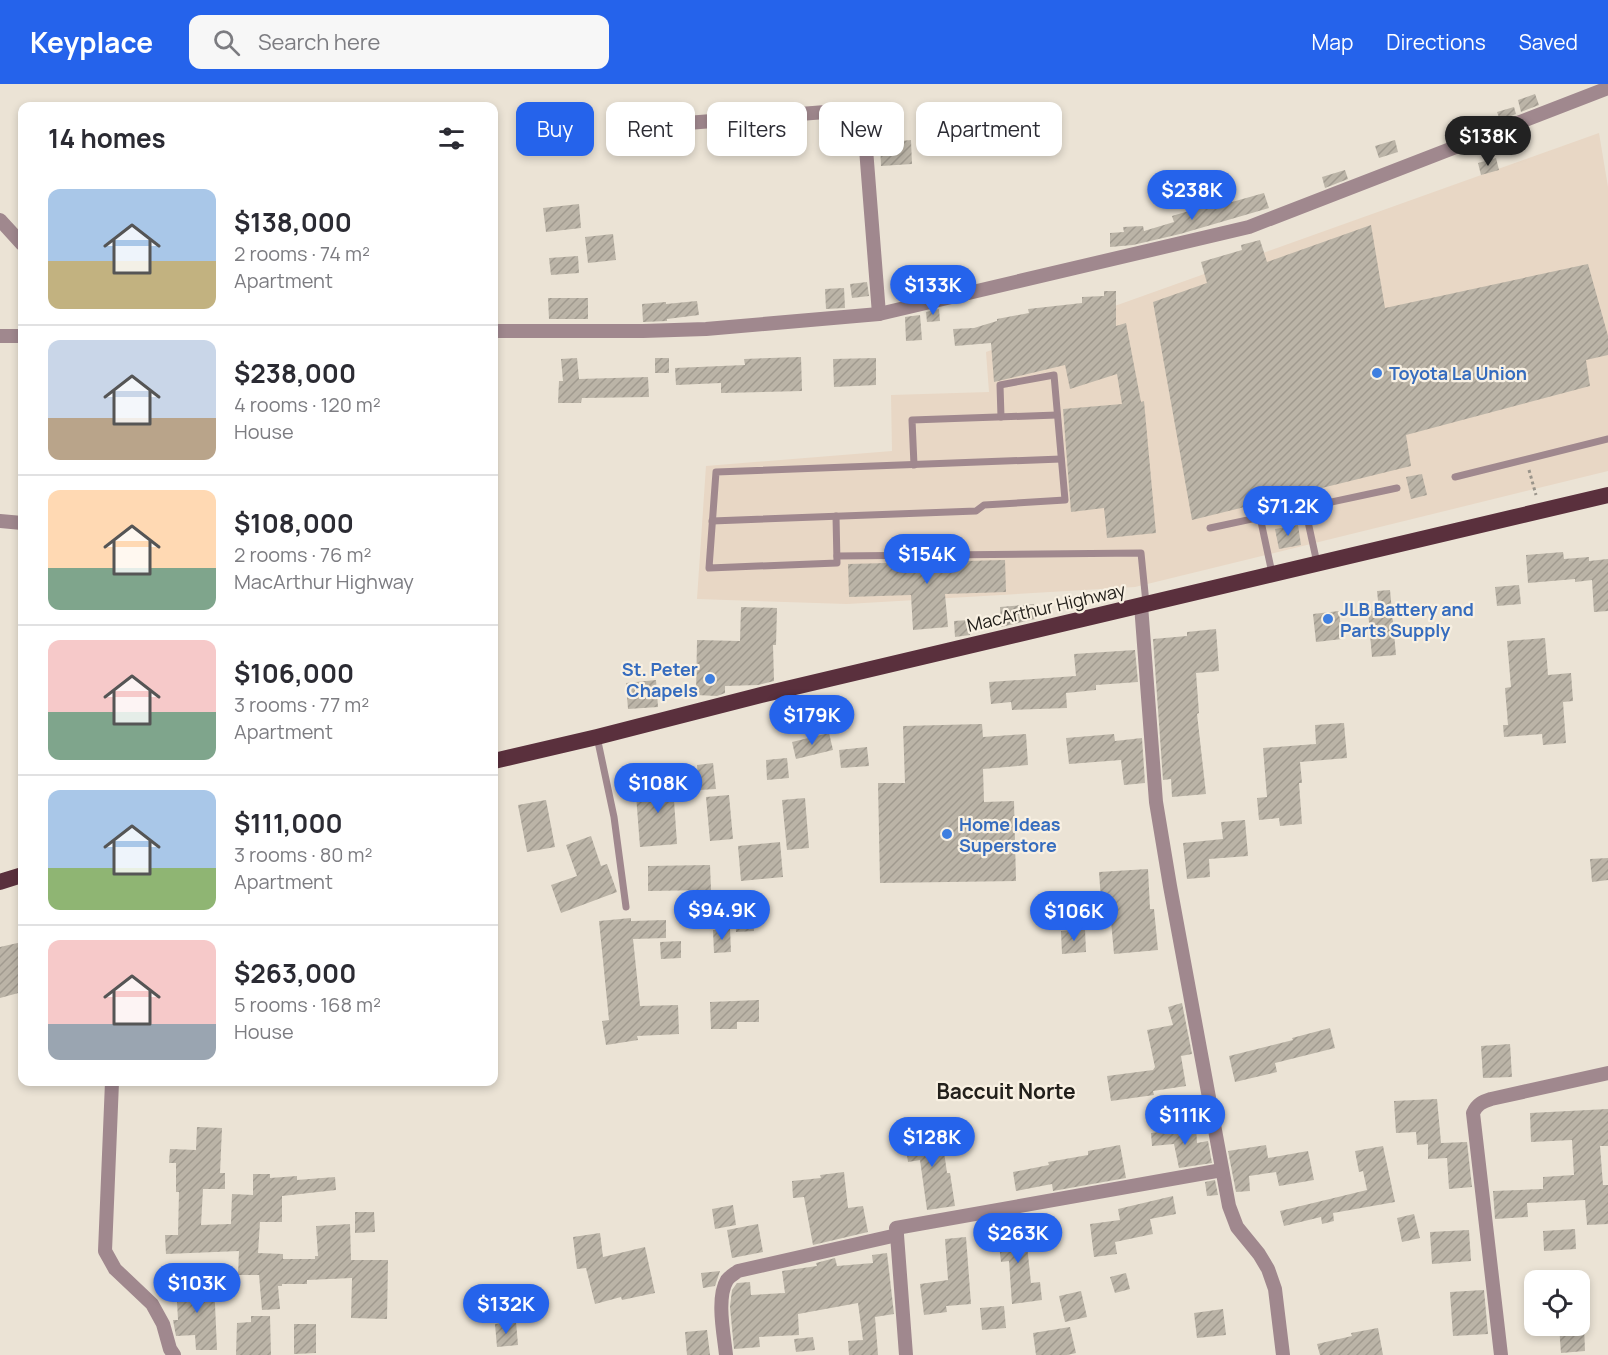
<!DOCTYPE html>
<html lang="en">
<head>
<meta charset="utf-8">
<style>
  :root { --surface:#fff; --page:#f7f7f7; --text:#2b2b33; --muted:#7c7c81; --line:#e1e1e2; --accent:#2563eb }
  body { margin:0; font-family:Manrope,sans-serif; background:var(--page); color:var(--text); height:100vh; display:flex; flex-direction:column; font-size:22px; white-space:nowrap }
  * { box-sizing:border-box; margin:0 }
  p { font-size:20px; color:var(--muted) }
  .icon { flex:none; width:33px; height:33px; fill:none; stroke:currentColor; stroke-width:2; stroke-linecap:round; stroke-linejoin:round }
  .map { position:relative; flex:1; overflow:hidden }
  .details { position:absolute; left:18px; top:18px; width:480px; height:984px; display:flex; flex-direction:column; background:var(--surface); border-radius:12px; box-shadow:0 3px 9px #0003 }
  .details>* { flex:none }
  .banner { position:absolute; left:516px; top:18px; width:570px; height:54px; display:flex; gap:12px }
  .controls { position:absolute; left:1524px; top:1186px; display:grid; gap:12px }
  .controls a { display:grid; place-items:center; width:66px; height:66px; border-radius:12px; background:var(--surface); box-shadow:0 3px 9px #0003; font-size:30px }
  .price { position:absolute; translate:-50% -51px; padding:0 14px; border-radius:21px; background:var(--accent); color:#fff; font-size:20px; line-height:39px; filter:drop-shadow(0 2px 3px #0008) }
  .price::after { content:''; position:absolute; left:50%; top:36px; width:18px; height:14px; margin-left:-9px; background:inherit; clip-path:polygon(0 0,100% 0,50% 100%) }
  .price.active { background:#222; color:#fff }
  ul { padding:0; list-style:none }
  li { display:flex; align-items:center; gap:18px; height:150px; padding:0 30px }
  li+li { border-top:2px solid var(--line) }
  li span { display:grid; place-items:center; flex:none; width:168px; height:120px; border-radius:12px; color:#555 }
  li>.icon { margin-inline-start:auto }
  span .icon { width:72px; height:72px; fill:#fffc; stroke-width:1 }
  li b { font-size:26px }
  h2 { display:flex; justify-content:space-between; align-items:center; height:72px; padding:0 30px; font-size:26px }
  .tag { padding:0 21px; border-radius:12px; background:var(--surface); box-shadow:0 3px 9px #0003; font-size:21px; line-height:54px }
  .tag.active { background:var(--accent); color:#fff }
  header { display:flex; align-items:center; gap:36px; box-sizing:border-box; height:84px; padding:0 30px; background:var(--accent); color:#fff }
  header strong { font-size:28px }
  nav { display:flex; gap:33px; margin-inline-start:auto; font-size:21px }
  .search { width:420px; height:54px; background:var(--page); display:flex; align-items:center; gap:15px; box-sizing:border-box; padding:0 21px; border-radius:12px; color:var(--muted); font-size:22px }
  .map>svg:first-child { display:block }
  .commercial { fill:#e8d7c5 }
  .building { fill:url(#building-hatch) }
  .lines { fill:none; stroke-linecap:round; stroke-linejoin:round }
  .path { stroke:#9a948a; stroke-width:3; stroke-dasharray:3 3; stroke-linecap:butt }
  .service { stroke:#a0888e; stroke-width:7 }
  .minor { stroke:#a0888e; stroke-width:14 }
  .trunk { stroke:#5a303d; stroke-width:16 }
  .shop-dot { fill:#3f7fe0; stroke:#f8f0e2; stroke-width:2 }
  .labels { text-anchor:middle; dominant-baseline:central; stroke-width:4.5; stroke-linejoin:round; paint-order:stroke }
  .shop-label { font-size:18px; font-weight:bold; fill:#366cbe; stroke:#f8f0e2; text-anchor:start }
  .street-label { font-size:18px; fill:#23201b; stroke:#f8f0e2 }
  .quarter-label { font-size:21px; font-weight:bold; fill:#23201b; stroke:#f8f0e2 }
</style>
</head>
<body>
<header>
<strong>Keyplace</strong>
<div class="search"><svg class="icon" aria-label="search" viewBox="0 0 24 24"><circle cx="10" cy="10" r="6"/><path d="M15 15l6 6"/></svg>Search here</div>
<nav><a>Map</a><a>Directions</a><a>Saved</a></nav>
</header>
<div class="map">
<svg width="1608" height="1271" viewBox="0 0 1608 1271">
  <defs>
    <pattern id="building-hatch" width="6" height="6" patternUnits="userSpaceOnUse" patternTransform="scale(1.5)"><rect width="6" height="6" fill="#bbb4a7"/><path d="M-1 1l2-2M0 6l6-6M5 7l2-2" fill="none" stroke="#a09a8f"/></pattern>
  </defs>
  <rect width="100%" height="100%" fill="#ebe3d5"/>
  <path class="commercial" d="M1599 49 1608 103V387L1135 503 847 520 697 515 706 382 892 367 891 311 989 308 986 268Z"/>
  <g class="building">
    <path d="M1535 10 1539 21 1521 28 1518 16Z"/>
    <path d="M973 22 975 45 950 47 949 24Z"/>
    <path d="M1514 23 1516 30 1500 36 1497 28Z"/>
    <path d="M911 56 912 80 881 82 880 59Z"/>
    <path d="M1395 56 1398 68 1379 74 1375 62Z"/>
    <path d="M1496 74 1499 86 1481 91 1478 79Z"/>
    <path d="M1345 86 1348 95 1325 104 1322 93Z"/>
    <path d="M1264 109 1269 124 1180 150 1133 161 1110 163V149L1124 148 1123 143 1143 142 1144 147 1174 138 1172 132 1216 119 1215 117 1230 113 1232 118Z"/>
    <path d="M579 120 581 144 546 148 543 124Z"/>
    <path d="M1371 141 1385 224 1588 180 1608 252V271L1586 276 1590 302 1406 351 1411 382 1192 436 1153 218 1207 199 1201 178 1242 166 1241 161 1260 156 1267 178Z"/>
    <path d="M613 150 616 176 588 179 585 153Z"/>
    <path d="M578 172 579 189 551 191 549 174Z"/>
    <path d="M938 189V192L966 190V200L938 205V207L925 210V205L922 206 921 190Z"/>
    <path d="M867 198 869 212 852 214 850 200Z"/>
    <path d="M844 204 845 224 826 225 825 205Z"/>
    <path d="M1104 207H1116V242L1126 239 1141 318 1144 317 1156 449 1107 454 1104 424 1071 428 1063 325 1122 320 1117 290 1070 305 1065 281 994 298 991 259 955 262 953 245 974 244 997 237V235L1029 229 1028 225 1082 219V213L1104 212Z"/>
    <path d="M548 214H588V235H549Z"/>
    <path d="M697 217 699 231 667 235V237L643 238 642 220 666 218V220Z"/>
    <path d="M939 225 940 237 927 238 926 228Z"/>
    <path d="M920 231 922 256 906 257 905 233Z"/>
    <path d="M801 273 802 307 721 309V299L676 301 675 284 745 281 744 275Z"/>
    <path d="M577 274 579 295 648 293 649 313 582 314 581 319H558L559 297H563L561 275Z"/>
    <rect x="655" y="274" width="14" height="15"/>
    <path d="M876 274V301L834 303 833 275Z"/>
    <path d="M1422 390 1427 411 1411 415 1406 393Z"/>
    <path d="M1298 441 1301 461 1279 465 1275 445Z"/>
    <path d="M1563 468 1564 475 1589 473V477L1608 475V527L1594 528 1592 496 1575 498V495L1528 499 1526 471Z"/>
    <path d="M1005 476 1006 508 945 510 948 543 913 546 911 511 849 513 848 480Z"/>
    <path d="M1519 501 1521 520 1497 522 1495 503Z"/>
    <path d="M1390 506 1396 571 1372 573 1368 527 1379 526 1377 507Z"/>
    <path d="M1034 520 1035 535 1001 543 1000 523Z"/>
    <path d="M741 523 777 524 776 561H773L774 597 758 601 725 602V609L717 612 696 611 697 556 740 557Z"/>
    <path d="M1339 527 1342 555 1316 558 1313 530Z"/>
    <path d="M969 536 970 551 955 553 954 537Z"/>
    <path d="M1216 545 1219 587 1196 589 1199 629 1197 630 1206 710 1172 713 1171 695 1163 696 1153 555 1187 552V548Z"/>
    <path d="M1545 554 1548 591 1571 589 1573 617 1563 618 1566 659 1543 661 1542 650 1504 653 1503 641H1508L1505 604 1511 603 1507 557Z"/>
    <path d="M1135 566 1138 598 1096 601V606L1066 609 1067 624 1012 626 1011 618 991 620 989 598 1076 592 1074 570Z"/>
    <path d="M656 596 658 623 628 625 626 599Z"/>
    <path d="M1344 639 1347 674 1300 678 1302 699H1299L1302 740 1280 742 1279 734 1259 736 1257 714 1267 713 1263 664 1316 660 1315 641Z"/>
    <path d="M982 640 983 653 1026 650 1028 681 983 685 984 718 1014 717 1016 797 880 799 878 699H905L903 642Z"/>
    <path d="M829 649 833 666 796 675 792 658Z"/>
    <path d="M1114 650 1115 657 1142 654 1145 699 1124 701 1121 676 1069 680 1066 654Z"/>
    <path d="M867 663 869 682 841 684 839 666Z"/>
    <path d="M787 674 789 694 767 696 766 676Z"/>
    <path d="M713 679 716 705 699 706 697 681Z"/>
    <path d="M672 687 677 760 640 763 636 711 658 709 656 688Z"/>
    <path d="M729 711 733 755 710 757 706 713Z"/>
    <path d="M805 714 809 764 787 766 782 716Z"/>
    <path d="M546 716 555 763 527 768 518 721Z"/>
    <path d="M1245 736 1248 772 1209 775 1210 793 1187 795 1183 759 1223 755 1221 738Z"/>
    <path d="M591 752 601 782 607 780 617 808 561 829 551 801 577 792 566 761Z"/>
    <path d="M780 758 783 793 741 797 738 762Z"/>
    <path d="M1608 774V796L1592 798 1590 775Z"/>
    <path d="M710 781 711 806 648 807V782Z"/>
    <path d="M1148 785 1150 825H1154L1158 866 1114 870 1109 815 1101 816 1099 788Z"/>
    <path d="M753 826 754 847 736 848 735 827Z"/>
    <path d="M631 834V837L666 836V854L633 855 640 922 678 921 679 950 637 952 638 956 606 961 602 937 609 936 599 837Z"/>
    <path d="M730 845 731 868 714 869 713 846Z"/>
    <path d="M1085 845 1086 868 1062 870 1061 847Z"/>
    <path d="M681 857V874L661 875 660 858Z"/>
    <path d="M22 858V908L0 914V863Z"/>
    <path d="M759 916V938H737V945H711L710 918Z"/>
    <path d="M1182 919 1192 970 1181 972 1186 1002 1153 1007 1154 1011 1111 1017 1107 992 1153 986 1155 983 1147 946 1173 941 1168 923Z"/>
    <path d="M1330 944 1335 964 1275 979 1277 988 1235 998 1229 972 1293 956 1292 954Z"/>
    <path d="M1510 960 1512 993 1483 994 1481 962Z"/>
    <path d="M1437 1015 1441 1059 1467 1058 1472 1103 1449 1105 1447 1074 1428 1075V1060L1417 1061 1416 1048 1396 1049 1394 1017Z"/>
    <path d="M1608 1025V1062H1600L1603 1101H1608V1140L1587 1141 1585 1116 1527 1119 1528 1133 1495 1135 1493 1107 1543 1105V1093L1574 1091 1572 1056 1531 1058 1530 1029Z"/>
    <path d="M1196 1042 1197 1059 1208 1057 1212 1079 1179 1084 1174 1060 1152 1062 1151 1049 1175 1046V1044Z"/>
    <path d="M197 1043 222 1044 220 1089H225V1105H203L201 1141 231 1140 232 1110 253 1111V1090H270V1094L297 1092V1096L335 1093 336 1106 282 1112V1138H260L258 1169 283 1170V1175H315V1172H318L316 1142 350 1140 351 1176H388L387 1235 351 1234 352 1194 307 1196V1200H282V1202H278L280 1225 262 1226 259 1191H238L239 1167 166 1170 165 1151H178L179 1108H176V1079H169L170 1065 196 1066Z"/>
    <path d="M941 1046 947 1089H950L955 1122 927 1126 920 1076 908 1078 904 1051Z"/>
    <path d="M1120 1061 1126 1094 1053 1107 1052 1100 1016 1107 1013 1088 1049 1081 1048 1078 1088 1071V1067Z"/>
    <path d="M1266 1061 1268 1074 1308 1067 1314 1096 1279 1102 1276 1088 1249 1092 1250 1107 1236 1108 1228 1067Z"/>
    <path d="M1383 1062 1395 1118 1333 1129 1334 1137 1322 1140 1321 1133 1284 1142 1280 1127 1367 1106 1363 1087 1359 1088 1355 1067Z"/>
    <path d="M844 1088 848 1124 863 1122 868 1148 813 1161 804 1113 793 1114 792 1097 821 1094 820 1091Z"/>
    <path d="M1215 1096 1218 1111 1207 1112 1205 1098Z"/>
    <path d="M1173 1112 1176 1130 1150 1135 1153 1150 1115 1158 1117 1170 1094 1173 1090 1140 1120 1136 1118 1125Z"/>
    <path d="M733 1121 736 1141 715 1145 712 1125Z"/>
    <path d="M355 1128H374L375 1148 355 1149Z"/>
    <path d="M1414 1130 1420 1154 1402 1158 1397 1134Z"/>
    <path d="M758 1140 763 1168 732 1174 727 1146Z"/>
    <path d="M1011 1141 1012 1144 1025 1142 1031 1199 1040 1198 1042 1216 1012 1220 1009 1177 1001 1178 997 1143Z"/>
    <path d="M1575 1145 1576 1165 1544 1167 1543 1147Z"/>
    <path d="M1469 1146 1471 1177 1432 1180 1430 1148Z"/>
    <path d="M600 1149 603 1173 645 1163 655 1209 622 1216 621 1213 595 1220 586 1184 577 1185 573 1153Z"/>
    <path d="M966 1153 971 1220 946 1222 947 1228 924 1231 920 1200 948 1196 945 1155Z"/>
    <path d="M887 1169 894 1230 875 1233 878 1271H849L848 1257 863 1256 858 1219 798 1230 799 1251 759 1253 760 1263 734 1265 730 1223 732 1206 737 1199 750 1198 751 1211 785 1209 782 1187 817 1182 816 1179 835 1174 837 1182 873 1179 872 1171Z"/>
    <path d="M720 1187 715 1202 703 1204 701 1189Z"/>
    <path d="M1126 1189 1130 1205 1115 1209 1110 1193Z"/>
    <path d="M214 1197 217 1266H196L195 1251 176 1252 173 1236H178L176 1199Z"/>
    <path d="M1484 1206 1488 1250 1453 1252 1450 1208Z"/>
    <path d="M1081 1207 1087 1233 1065 1238 1059 1212Z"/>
    <path d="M1004 1222 1006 1244 982 1246 980 1224Z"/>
    <path d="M1223 1225 1226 1251 1197 1254 1194 1229Z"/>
    <path d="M251 1232H270L271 1271H236L237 1239 251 1238Z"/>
    <path d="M516 1238 518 1261 497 1263 495 1240Z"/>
    <path d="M294 1240H316V1269L294 1270Z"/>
    <path d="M1559 1242H1584L1585 1267 1561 1269Z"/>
    <path d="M1070 1243 1076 1269 1067 1271H1036L1033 1249Z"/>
    <path d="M1378 1244 1383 1271H1320L1317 1260 1352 1252 1351 1249Z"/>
    <path d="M707 1246 710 1271H687L685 1248Z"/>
    <path d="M813 1253 815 1266 796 1268 794 1255Z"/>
  </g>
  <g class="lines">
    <path class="path" d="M1529 386 1536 411"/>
    <g class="service">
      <path d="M914 381 912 336 1057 331"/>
      <path d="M1455 393 1608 355"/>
      <path d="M1305 424 1317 479"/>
      <path d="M836 432 837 479 709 484 716 388 1061 375"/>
      <path d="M1260 433 1272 489"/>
      <path d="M712 437 976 427 984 421 1065 416 1054 291 1000 301 1001 333"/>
      <path d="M1210 444 1397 404"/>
      <path d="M837 472 1141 469 1146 519"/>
      <path d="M597 653 614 733 626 823"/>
    </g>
    <g class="minor">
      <path d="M637 43 838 27C853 32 858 38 865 52L879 230"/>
      <path d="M0 136 22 160"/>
      <path d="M494 247H643L706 245 879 230 1249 143 1608 4"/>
      <path d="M0 252H22"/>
      <path d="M0 437 22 439"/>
      <path d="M1141 521 1156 718 1170 802 1229 1122 1237 1143 1259 1170 1268 1185 1275 1205 1283 1271"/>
      <path d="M112 998 105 1167 115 1185 152 1220 163 1240 170 1265 174 1271"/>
      <path d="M897 1151 906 1271"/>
      <path d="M726 1271C724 1251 716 1214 727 1196 729 1193 734 1190 738 1187L897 1151 896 1144 1222 1086"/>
      <path d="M1501 1271 1473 1029C1477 1020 1482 1018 1491 1015L1608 989"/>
    </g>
    <g class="trunk">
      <path d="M494 677 597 653 761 611 1608 411"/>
      <path d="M0 798 22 791"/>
    </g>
  </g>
  <g class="shop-dot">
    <circle cx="1377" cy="289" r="6"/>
    <circle cx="1328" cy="535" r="6"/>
    <circle cx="710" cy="595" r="6"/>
    <circle cx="947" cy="750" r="6"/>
  </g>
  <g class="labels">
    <g class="shop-label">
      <text x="1389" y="289">Toyota La Union</text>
      <text x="1340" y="525">JLB Battery and<tspan x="1340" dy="21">Parts Supply</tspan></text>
      <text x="698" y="585" text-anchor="end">St. Peter<tspan x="698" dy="21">Chapels</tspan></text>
      <text x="959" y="740">Home Ideas<tspan x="959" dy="21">Superstore</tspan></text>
    </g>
    <g class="street-label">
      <text transform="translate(1046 523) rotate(-13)">MacArthur Highway</text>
    </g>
    <g class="quarter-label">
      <text x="1006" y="1007">Baccuit Norte</text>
    </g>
  </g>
</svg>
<div class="controls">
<a><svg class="icon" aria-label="locate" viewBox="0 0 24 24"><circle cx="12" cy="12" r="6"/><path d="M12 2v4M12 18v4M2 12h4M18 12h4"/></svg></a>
</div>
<b class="price active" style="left:1488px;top:83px">$138K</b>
<b class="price" style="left:1192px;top:137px">$238K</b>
<b class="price" style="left:933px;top:232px">$133K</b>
<b class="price" style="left:1288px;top:453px">$71.2K</b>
<b class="price" style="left:927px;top:501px">$154K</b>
<b class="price" style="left:812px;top:662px">$179K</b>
<b class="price" style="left:658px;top:730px">$108K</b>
<b class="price" style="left:722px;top:857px">$94.9K</b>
<b class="price" style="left:1074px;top:858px">$106K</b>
<b class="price" style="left:1185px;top:1062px">$111K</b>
<b class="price" style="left:932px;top:1084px">$128K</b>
<b class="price" style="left:1018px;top:1180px">$263K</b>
<b class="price" style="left:197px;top:1230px">$103K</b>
<b class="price" style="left:506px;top:1251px">$132K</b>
<div class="banner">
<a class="tag active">Buy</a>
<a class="tag">Rent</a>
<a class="tag">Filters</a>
<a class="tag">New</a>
<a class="tag">Apartment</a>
</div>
<section class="details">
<h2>14 homes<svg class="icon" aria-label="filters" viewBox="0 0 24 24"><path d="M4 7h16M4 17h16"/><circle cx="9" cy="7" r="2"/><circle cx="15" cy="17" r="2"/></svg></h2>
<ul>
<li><span style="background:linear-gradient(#a9c7e8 60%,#c2b280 0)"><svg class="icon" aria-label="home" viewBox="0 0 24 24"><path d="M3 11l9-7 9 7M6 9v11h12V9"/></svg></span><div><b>$138,000</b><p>2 rooms · 74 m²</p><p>Apartment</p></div></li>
<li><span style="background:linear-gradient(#c9d6e8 65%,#b9a48a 0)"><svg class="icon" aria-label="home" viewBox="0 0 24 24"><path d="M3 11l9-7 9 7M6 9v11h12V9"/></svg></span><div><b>$238,000</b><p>4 rooms · 120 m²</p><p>House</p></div></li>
<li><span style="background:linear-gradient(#ffd9b3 65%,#7fa58c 0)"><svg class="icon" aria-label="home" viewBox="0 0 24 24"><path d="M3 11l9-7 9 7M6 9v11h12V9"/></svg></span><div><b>$108,000</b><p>2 rooms · 76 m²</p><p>MacArthur Highway</p></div></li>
<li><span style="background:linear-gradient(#f6c9c9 60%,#7fa58c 0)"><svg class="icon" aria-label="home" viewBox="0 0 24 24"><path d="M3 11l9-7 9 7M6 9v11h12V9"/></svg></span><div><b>$106,000</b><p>3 rooms · 77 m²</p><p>Apartment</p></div></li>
<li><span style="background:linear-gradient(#a9c7e8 65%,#8fb573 0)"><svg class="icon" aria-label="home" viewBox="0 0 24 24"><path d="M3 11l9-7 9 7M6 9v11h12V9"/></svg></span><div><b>$111,000</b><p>3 rooms · 80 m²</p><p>Apartment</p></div></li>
<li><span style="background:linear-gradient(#f6c9c9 70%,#9aa5b1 0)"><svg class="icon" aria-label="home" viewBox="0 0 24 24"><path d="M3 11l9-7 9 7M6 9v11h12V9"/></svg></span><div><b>$263,000</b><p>5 rooms · 168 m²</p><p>House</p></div></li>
</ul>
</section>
</div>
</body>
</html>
